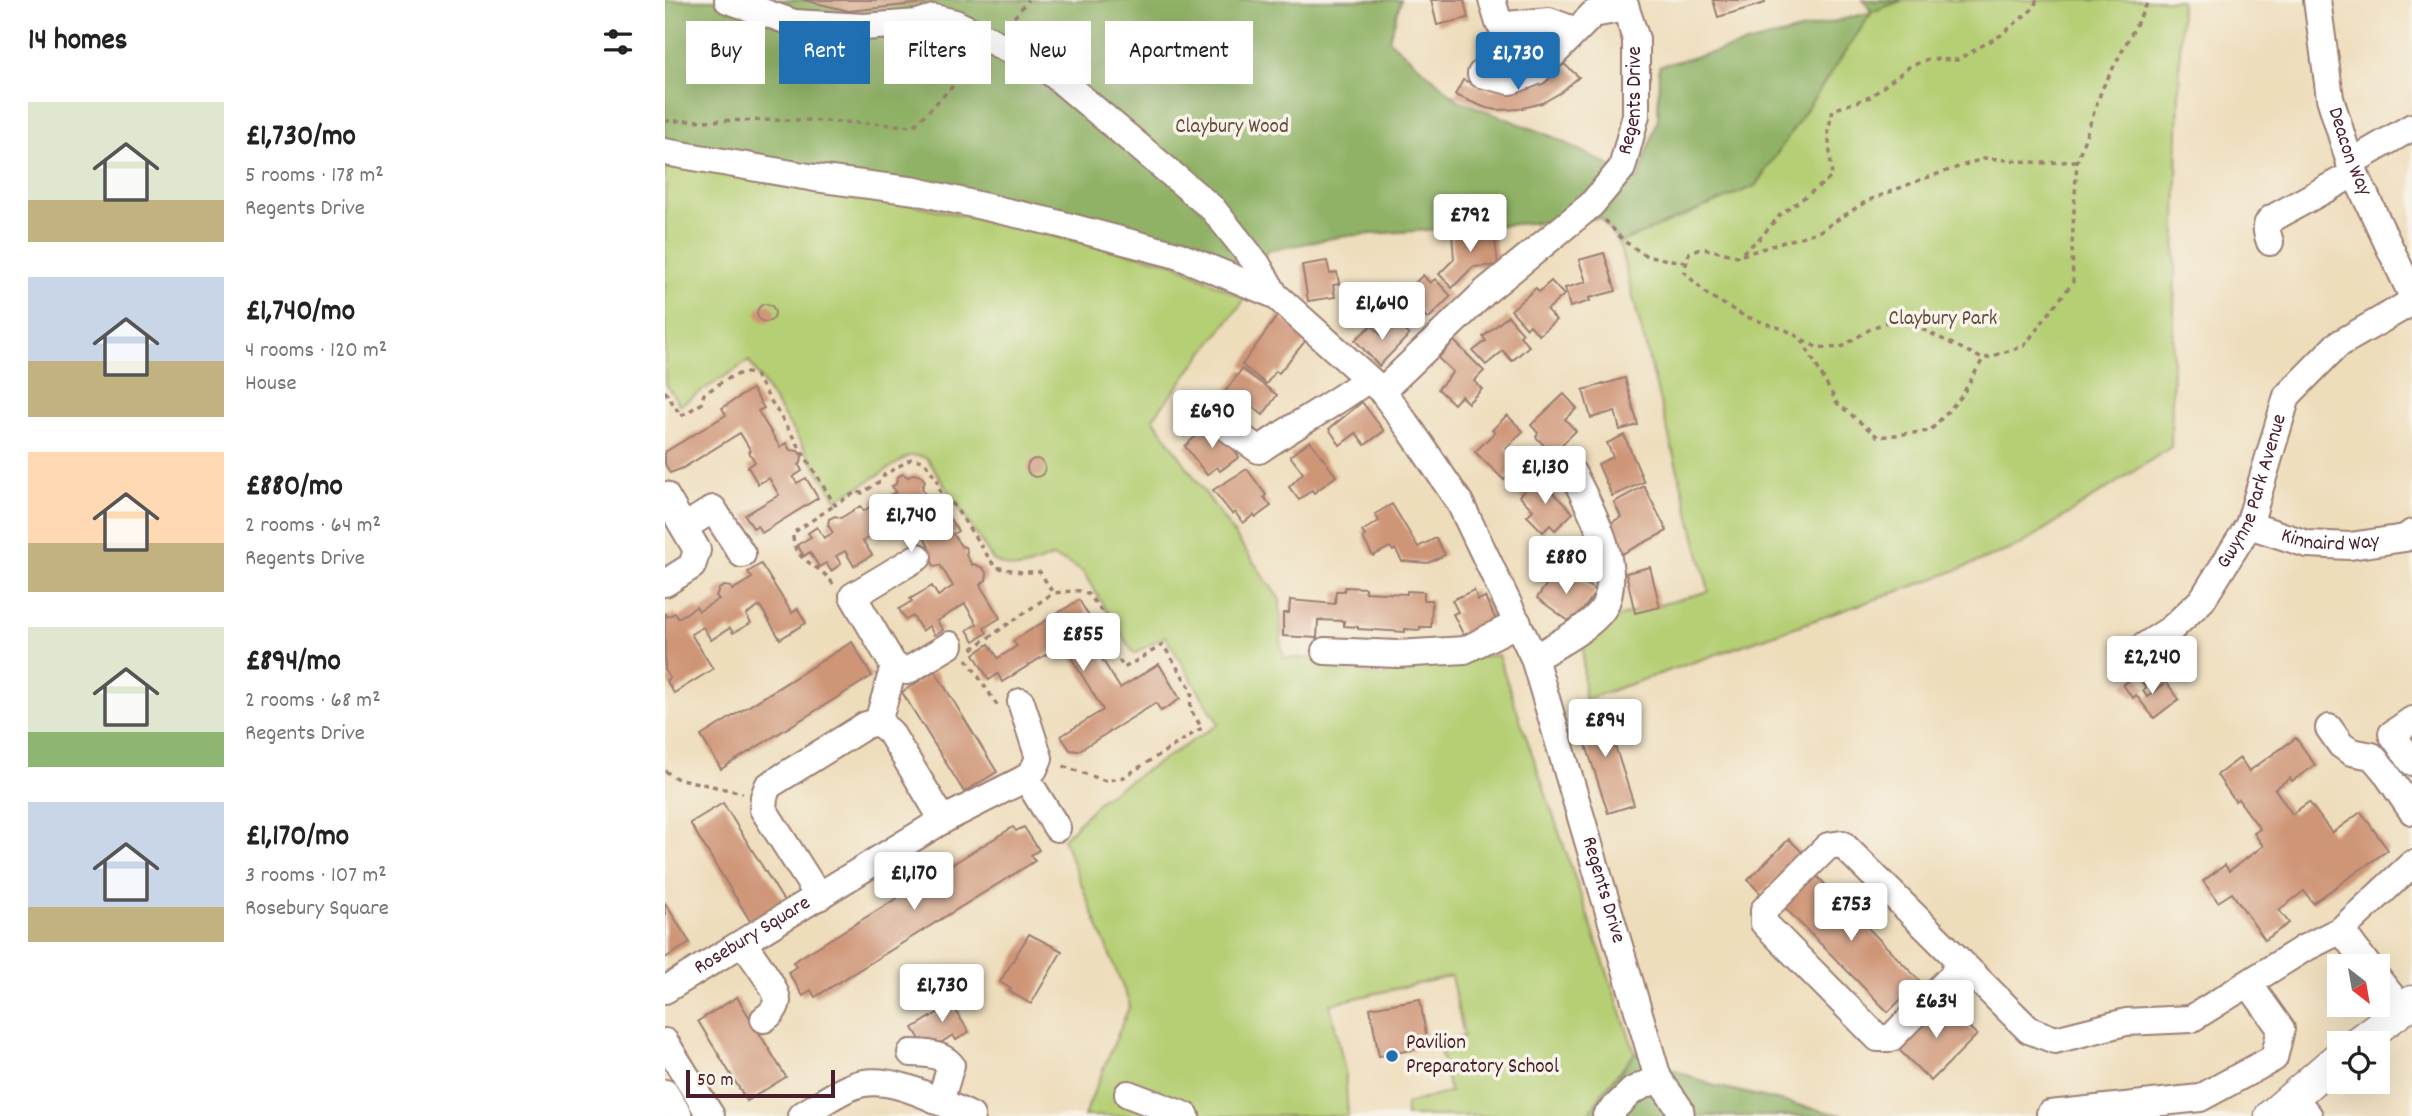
<!DOCTYPE html>
<html lang="en">
<head>
<meta charset="utf-8">
<style>
  :root { --surface:#fff; --page:#f6f6f6; --text:#222; --muted:#767676; --accent:#1f6fb2 }
  body { margin:0; font-family:Dekko,sans-serif; background:var(--page); color:var(--text); height:100vh; display:flex; flex-direction:column; font-size:26px; white-space:nowrap }
  * { box-sizing:border-box; margin:0 }
  p { font-size:23px; color:var(--muted) }
  .icon { flex:none; width:38px; height:38px; fill:none; stroke:currentColor; stroke-width:2; stroke-linecap:round; stroke-linejoin:round }
  .map { position:relative; flex:1; overflow:hidden }
  .panel { display:flex; flex-direction:column; background:var(--surface); width:665px }
  .panel>* { flex:none }
  .hud { position:absolute; left:21px; top:21px; width:665px; height:63px; display:flex; gap:14px }
  .needle { width:46px; rotate:149deg }
  .tools { position:absolute; left:1662px; top:954px; display:grid; gap:14px }
  .tools a { display:grid; place-items:center; width:63px; height:63px; border-radius:0px; background:var(--surface); box-shadow:0 7px 28px #0002; font-size:35px }
  .scale { position:absolute; left:21px; bottom:18px; width:149px; box-sizing:border-box; padding-left:7px; border:4px solid #4a1f2b; border-top:0; font-size:19px; line-height:24px; white-space:nowrap; color:#4a1f2b; -webkit-text-stroke:5px #f7f3e8; paint-order:stroke }
  .price { position:absolute; translate:-50% -60px; padding:0 16px; border-radius:7px; background:#fff; color:#222; font-size:23px; line-height:46px; filter:drop-shadow(0 2px 4px #0008) }
  .price::after { content:''; position:absolute; left:50%; top:42px; width:21px; height:16px; margin-left:-10px; background:inherit; clip-path:polygon(0 0,100% 0,50% 100%) }
  .price.selected { background:var(--accent); color:#fff }
  ul { padding:0; list-style:none }
  li { display:flex; align-items:center; gap:21px; height:175px; padding:0 28px }
  li span { display:grid; place-items:center; flex:none; width:196px; height:140px; border-radius:0px; color:#555 }
  li>.icon { margin-inline-start:auto }
  span .icon { width:84px; height:84px; fill:#fffc; stroke-width:1 }
  li b { font-size:30px }
  h2 { display:flex; justify-content:space-between; align-items:center; height:84px; padding:0 28px; font-size:30px }
  .chip { padding:0 24px; border-radius:0px; background:var(--surface); box-shadow:0 7px 28px #0002; font-size:24px; line-height:63px }
  .chip.selected { background:var(--accent); color:#fff }
  main { display:flex; flex:1; min-height:0 }
  .map>svg:first-child { display:block }
  .green { fill:#b5cf75; stroke:#807750; stroke-width:2 }
  .forest { fill:#90b266; stroke:#6d6848; stroke-width:2 }
  .building { fill:#cf9577 }
  .lines { fill:none; stroke-linecap:round; stroke-linejoin:round }
  .minor-casing { stroke:#9c7e73; stroke-width:30 }
  .major-casing { stroke:#9c7e73; stroke-width:35 }
  .path { stroke:#9c7e73; stroke-width:3.5; stroke-dasharray:5 5; stroke-linecap:butt }
  .minor { stroke:#fff; stroke-width:26 }
  .major { stroke:#fff; stroke-width:32 }
  .poi-dot { fill:#1f6fb2; stroke:#f7f3e8; stroke-width:2.5 }
  .labels { text-anchor:middle; dominant-baseline:central; stroke-width:7; stroke-linejoin:round; paint-order:stroke }
  .street-label { font-size:21px; fill:#4a1f2b; stroke:#f7f3e8 }
  .park-label { font-size:21px; fill:#654b3e; stroke:#f7f3e8 }
  .poi-label { font-size:21px; fill:#4a1f2b; stroke:#f7f3e8; text-anchor:start }
</style>
</head>
<body>
<main>
<section class="panel">
<h2>14 homes<svg class="icon" aria-label="filters" viewBox="0 0 24 24"><path d="M4 7h16M4 17h16"/><circle cx="9" cy="7" r="2"/><circle cx="15" cy="17" r="2"/></svg></h2>
<ul>
<li><span style="background:linear-gradient(#dfe7d0 70%,#c2b280 0)"><svg class="icon" aria-label="home" viewBox="0 0 24 24"><path d="M3 11l9-7 9 7M6 9v11h12V9"/></svg></span><div><b>£1,730/mo</b><p>5 rooms · 178 m²</p><p>Regents Drive</p></div></li>
<li><span style="background:linear-gradient(#c9d6e8 60%,#c2b280 0)"><svg class="icon" aria-label="home" viewBox="0 0 24 24"><path d="M3 11l9-7 9 7M6 9v11h12V9"/></svg></span><div><b>£1,740/mo</b><p>4 rooms · 120 m²</p><p>House</p></div></li>
<li><span style="background:linear-gradient(#ffd9b3 65%,#c2b280 0)"><svg class="icon" aria-label="home" viewBox="0 0 24 24"><path d="M3 11l9-7 9 7M6 9v11h12V9"/></svg></span><div><b>£880/mo</b><p>2 rooms · 64 m²</p><p>Regents Drive</p></div></li>
<li><span style="background:linear-gradient(#dfe7d0 75%,#8fb573 0)"><svg class="icon" aria-label="home" viewBox="0 0 24 24"><path d="M3 11l9-7 9 7M6 9v11h12V9"/></svg></span><div><b>£894/mo</b><p>2 rooms · 68 m²</p><p>Regents Drive</p></div></li>
<li><span style="background:linear-gradient(#c9d6e8 75%,#c2b280 0)"><svg class="icon" aria-label="home" viewBox="0 0 24 24"><path d="M3 11l9-7 9 7M6 9v11h12V9"/></svg></span><div><b>£1,170/mo</b><p>3 rooms · 107 m²</p><p>Rosebury Square</p></div></li>
</ul>
</section>
<div class="map">
<svg width="1747" height="1116" viewBox="0 0 1747 1116">
  <rect width="100%" height="100%" fill="#f7f3e8"/>
  <filter id="ink" filterUnits="userSpaceOnUse"><feTurbulence type="fractalNoise" baseFrequency=".0143" numOctaves="2"/><feDisplacementMap in="SourceGraphic" scale="14" xChannelSelector="R" yChannelSelector="G"/><feConvolveMatrix kernelMatrix="1 2 1 2 8 2 1 2 1" color-interpolation-filters="sRGB"/></filter>
  <filter id="wash" filterUnits="userSpaceOnUse"><feTurbulence type="fractalNoise" baseFrequency=".00686" numOctaves="4" result="noise"/><feDisplacementMap in="SourceGraphic" scale="28" xChannelSelector="R" yChannelSelector="G"/><feGaussianBlur stdDeviation="1.57" result="paint"/><feColorMatrix in="noise" values="0 0 0 0 0 0 0 0 0 0 0 0 0 0 0 0 0 1.4 0 .05"/><feComposite in="paint" operator="in"/></filter>
  <g filter="url(#wash)">
    <rect width="100%" height="100%" fill="#edb"/>
    <g class="green">
      <path d="M1198 0H1516L1506 447 1354 546 1263 581 919 700 918 645 952 617 1044 591 954 243 1090 186 1207 12Z"/>
      <path d="M0 164 63 171 250 205 509 263 580 299 488 418 615 600 616 646 619 658 696 660 699 673 716 678 736 665 833 655 970 1053 937 1093 923 1116H741V1104L785 1092 773 1042 799 1036 786 976 665 1004 680 1071 683 1116H419L465 1005 398 839 437 798 554 724 500 636 469 654 418 572 399 561 387 557C361 566 354 575 328 560L262 458 254 456H244L191 489 171 499 84 361 15 405 0 383Z"/>
    </g>
    <g class="forest">
      <path d="M0 0H736L724 40 793 100 888 137 973 180 993 119 994 66 1207 12 1198 0H1238L1207 12 1090 186 954 243 936 218 678 236 602 251 589 278 0 144Z"/>
      <path d="M970 1053 1046 1085 1180 1116H923L937 1093Z"/>
    </g>
    <g id="blocks">
      <g class="building">
        <path d="M138 0H260V3L184 11Z"/>
        <path d="M766 0H799L803 18 772 25Z"/>
        <path d="M1048 0H1099L1100 3 1053 17Z"/>
        <path d="M899 64 914 77 895 93 877 103 854 109 833 110 821 108 790 95 798 80 825 90 877 82Z"/>
        <path d="M816 229V233L829 232 833 265 808 267 787 288 774 274 789 259 787 233Z"/>
        <path d="M939 253 951 291 924 298 925 301 905 307 900 288 921 282 914 260Z"/>
        <path d="M662 261 665 274 672 272 674 284 668 285 670 297 643 301 637 265Z"/>
        <path d="M758 275 765 283 770 279 786 296 763 319 752 307 738 320 726 307Z"/>
        <path d="M886 281 899 295 882 310 891 320 874 335 865 325 862 328 846 310 871 288 874 292Z"/>
        <circle cx="101" cy="313" r="9"/>
        <path d="M613 315 642 339 614 373 611 371 601 384 577 365Z"/>
        <path d="M843 316 858 333 855 336 864 346 847 361 838 351 821 365 808 351 821 341 818 337Z"/>
        <path d="M731 321 744 335 714 366 690 340 707 325 716 335Z"/>
        <path d="M789 341 819 371 809 381 817 389 803 403 796 396 789 404 773 389 788 372 773 358Z"/>
        <path d="M577 369 612 395 598 415 581 402 578 406 560 392Z"/>
        <path d="M960 378 973 425 955 430 950 411 926 418 918 390Z"/>
        <path d="M87 389 99 408 93 411 115 447 121 443 125 450 133 451 137 456 136 463 134 465 137 471 128 477 132 483 141 478 153 498 97 533 92 526 88 528 80 515 114 495 104 478 93 484 83 467 90 462 84 452 86 451 75 433 18 468 5 473 0 464V452L61 415 57 408Z"/>
        <path d="M899 394 912 408 900 419 911 431 887 454 871 437 873 433 866 425Z"/>
        <path d="M697 402 719 431 700 445 691 433 675 445 664 429Z"/>
        <path d="M842 415 858 431 841 448 856 463 839 480 810 452 830 432 827 430Z"/>
        <path d="M545 423 552 433 555 431 574 457 555 471 552 467 542 475 520 446Z"/>
        <path d="M959 435 979 482 947 496 933 464 948 457 942 443Z"/>
        <path d="M645 441 671 476 649 493 647 490 634 500 624 487 638 473 625 456Z"/>
        <circle cx="371" cy="468" r="9"/>
        <path d="M582 469 601 495 599 497 606 506 591 517 589 515 578 523 570 512 567 514 548 490Z"/>
        <path d="M238 474 243 477 249 474 256 476 260 481 257 488 279 523 285 519 293 531 288 534 296 546 300 547 302 551 301 555 307 565 309 564 318 568 322 574 321 580 315 585 335 618 319 628 322 633 309 641 302 630 312 624 300 604 272 621 278 630 269 635 264 626 257 631 248 616 241 620 234 609 247 601 245 599 267 586 273 596 288 586 275 565 270 567 260 550 264 547 259 537 261 536 246 511 198 541 207 555 189 566 180 551 171 556 176 564 166 571 161 563 154 567 145 552 139 556 132 545 146 537 143 533 152 527 159 538 168 533 163 525 164 519 170 516 176 518 195 506 199 511 208 505 209 498 214 496 221 497 231 492 227 486 231 484 232 477Z"/>
        <path d="M873 478 908 513 890 530 885 525 878 532 862 516 868 510 854 496Z"/>
        <path d="M979 486 1002 531 957 554 942 525 956 517 949 502Z"/>
        <path d="M727 504 753 547 771 538 780 555 763 563 737 561 730 549 728 551 725 547 708 556 698 538 700 536 697 531 714 521 710 514Z"/>
        <path d="M96 564 127 613 133 609 141 623 115 639 95 606 81 615 86 623 68 633 65 628 46 640 38 627 26 634 48 669 9 693 1 680 5 678 0 670V613L2 617 10 613 13 618 31 607 34 611 54 599 51 596 54 589 59 586 66 587 67 590 87 578 83 572Z"/>
        <path d="M985 567 995 607 970 613 961 573Z"/>
        <path d="M892 569 907 579 909 576 931 591 908 624 872 598Z"/>
        <path d="M680 587 700 588V592L742 594V591L759 592V600H767L766 627H755V630L740 629V632L693 629V627L679 626V621L653 620 652 638 618 636V613H624L625 600 670 604 671 591H679Z"/>
        <path d="M809 590 813 600 820 597 831 620 799 636 788 614 793 612 787 600Z"/>
        <path d="M414 600 437 637 427 643 455 688 494 664 515 699 496 711 491 703 413 751 405 750 396 736 438 710 398 644 337 682 333 674 324 680 309 654 324 644 333 658 352 646 348 641Z"/>
        <path d="M187 642 207 676 56 769 36 736Z"/>
        <path d="M270 671 332 772 299 792 237 692Z"/>
        <path d="M1472 675 1481 688 1478 691 1482 697 1501 682 1514 699 1489 718 1471 695 1468 698 1458 685Z"/>
        <path d="M937 705 969 805 943 813 911 714Z"/>
        <path d="M1631 738 1650 765 1627 781 1625 778 1610 789 1627 814 1644 802 1667 833 1696 812 1723 850 1648 903 1639 891 1614 910 1624 923 1600 940 1567 893 1553 902 1538 881 1560 865 1564 871 1598 846 1589 833 1595 829 1573 799 1570 801 1552 775 1575 758 1584 771Z"/>
        <path d="M58 803 120 903 87 924 25 823Z"/>
        <path d="M348 827 351 831 359 827 374 850 366 855 370 861 150 997 146 990 138 996 123 972 131 967 128 962Z"/>
        <path d="M1124 839 1138 853 1096 894 1083 880Z"/>
        <path d="M1150 874 1255 981 1223 1012 1118 906Z"/>
        <path d="M0 903 25 943 0 958Z"/>
        <path d="M364 934 397 951 366 1004 344 991 346 989 335 982Z"/>
        <path d="M280 994 304 1032 291 1040 288 1035 269 1047 265 1040 261 1043 258 1039 256 1041 248 1028 274 1012 268 1002Z"/>
        <path d="M72 997 121 1077 82 1101 33 1021Z"/>
        <path d="M755 999 763 1047 714 1056 705 1008Z"/>
        <path d="M1277 999 1312 1035 1266 1081 1230 1046Z"/>
      </g>
    </g>
  </g>
  <g filter="url(#ink)">
    <use href="#blocks" fill-opacity="0" stroke="#9c7e73" stroke-width="2"/>
    <g class="lines">
      <g class="minor-casing">
        <g id="minor">
          <path id="s1" d="M63 0 129 23 199 27 253 23 269 18 290 23 381 68 548 209 592 264 610 295 717 391 747 432 795 503 869 658 993 1078 1015 1109 1016 1116"/>
          <path d="M827 0 834 23 842 25 884 21 911 31"/>
          <path id="s2" d="M1652 0 1665 98 1685 163 1747 295"/>
          <path d="M816 74 845 81 872 71 928 14 961 8"/>
          <path d="M0 152 150 178 251 191 387 222 512 255 610 295"/>
          <path d="M1685 163 1747 127"/>
          <path d="M1605 242C1602 233 1599 226 1606 219L1690 173"/>
          <path id="s3" d="M717 391 821 291 926 205 957 168 971 115V39L958 0"/>
          <path d="M564 429 594 450C630 425 668 405 703 379"/>
          <path d="M0 495 32 550 27 566 0 583"/>
          <path id="s4" d="M1584 525 1642 544 1685 546 1740 538 1747 533"/>
          <path d="M20 527 48 509 77 554"/>
          <path d="M660 651 732 654 800 650 853 623"/>
          <path d="M869 658C888 647 928 626 939 607 959 568 926 509 908 474"/>
          <path id="s5" d="M1461 658 1506 629 1537 600 1584 525 1622 396 1672 345 1747 302"/>
          <path d="M229 666 242 671 285 645"/>
          <path d="M1747 720 1727 734 1747 762"/>
          <path d="M213 722 229 666 188 596 253 557"/>
          <path d="M1664 728 1676 745 1686 752 1707 756 1719 770 1747 811"/>
          <path d="M361 778 392 828"/>
          <path d="M154 897 98 809 99 797 103 786 201 725 213 722 225 732 278 820"/>
          <path d="M1676 930 1703 966"/>
          <path d="M78 943C86 955 113 989 112 1001 111 1009 105 1015 99 1019"/>
          <path d="M1291 959 1290 973 1226 1038H1213L1099 923V910L1163 846 1177 844 1364 1030 1390 1040 1461 1022 1526 1019 1638 949 1676 930 1747 864"/>
          <path d="M1713 979 1737 1009"/>
          <path id="s6" d="M0 990 278 820 361 778 369 769 374 758 356 702"/>
          <path d="M0 1042 46 1116"/>
          <path d="M246 1053C260 1053 277 1054 286 1065L275 1102"/>
          <path d="M0 1093 14 1116"/>
          <path d="M463 1094 521 1116"/>
          <path d="M1627 1096 1644 1116"/>
          <path d="M1385 1114 1535 1098 1609 1058 1616 1029 1584 984"/>
          <path d="M136 1116C152 1106 170 1093 188 1086 223 1072 273 1101 306 1116"/>
          <path d="M941 1116 967 1091 993 1078"/>
        </g>
      </g>
      <g class="major-casing">
        <g id="major">
          <path d="M1692 1043 1747 1002"/>
          <path d="M1606 1116 1675 1056"/>
        </g>
      </g>
      <g class="path">
        <path d="M1371 0 1370 7 1336 35 1292 60 1263 59 1244 67 1205 97 1168 110 1163 130 1167 177 1115 215 1093 240 1073 256 1036 248 1024 253 1019 272 1043 295 1079 316 1121 330 1151 347 1175 348 1207 328 1227 320 1257 329 1318 359 1359 346 1408 282 1407 245 1412 161 1437 89 1484 0"/>
        <path d="M343 25 363 0"/>
        <path d="M0 121 140 120 249 126 313 60"/>
        <path d="M940 220 959 241 983 257 1022 262"/>
        <path d="M1077 255 1155 231 1202 201 1255 180 1320 158 1378 163 1412 161"/>
        <path d="M1137 340 1172 403 1213 437 1265 431 1296 397 1318 359"/>
        <path d="M0 391 16 416 36 404 39 394C54 385 73 367 90 375L170 505 191 492 197 493 217 480 219 475 246 459 259 461 273 481 272 486 282 501 288 504 330 567 356 572H375L388 593C418 591 418 584 436 611L433 625 459 668 498 645 527 691 525 709 537 728 459 777 441 781 395 765"/>
        <path d="M168 584C154 562 127 563 128 533L170 505"/>
        <path d="M307 649 388 593"/>
        <path d="M302 659 334 708"/>
        <path d="M0 771 11 778 78 793"/>
      </g>
      <use href="#minor" class="minor"/>
      <use href="#major" class="major"/>
    </g>
  </g>
  <circle class="poi-dot" cx="727" cy="1056" r="7"/>
  <g class="labels">
    <g class="street-label">
      <text stroke="none"><textPath href="#s3" startOffset="397">Regents Drive</textPath></text>
      <text stroke="none"><textPath href="#s2" startOffset="156">Deacon Way</textPath></text>
      <text stroke="none"><textPath href="#s5" startOffset="217">Gwynne Park Avenue</textPath></text>
      <text stroke="none"><textPath href="#s4" startOffset="84">Kinnaird Way</textPath></text>
      <text stroke="none"><textPath href="#s1" startOffset="1353">Regents Drive</textPath></text>
      <text stroke="none"><textPath href="#s6" startOffset="103">Rosebury Square</textPath></text>
    </g>
    <g class="park-label">
      <text x="567" y="128">Claybury Wood</text>
      <text x="1278" y="320">Claybury Park</text>
    </g>
    <g class="poi-label">
      <text x="741" y="1044">Pavilion<tspan x="741" dy="24">Preparatory School</tspan></text>
    </g>
  </g>
</svg>
<div class="tools">
<a><svg class="needle" viewBox="-14 -14 28 28"><path d="M0-13l5 13h-10z" fill="#e53935"/><path d="M0 13l5-13h-10z" fill="#767676"/></svg></a>
<a><svg class="icon" aria-label="locate" viewBox="0 0 24 24"><circle cx="12" cy="12" r="6"/><path d="M12 2v4M12 18v4M2 12h4M18 12h4"/></svg></a>
</div>
<div class="scale">50 m</div>
<b class="price selected" style="left:853px;top:92px">£1,730</b>
<b class="price" style="left:805px;top:254px">£792</b>
<b class="price" style="left:717px;top:342px">£1,640</b>
<b class="price" style="left:547px;top:450px">£690</b>
<b class="price" style="left:880px;top:506px">£1,130</b>
<b class="price" style="left:246px;top:554px">£1,740</b>
<b class="price" style="left:901px;top:596px">£880</b>
<b class="price" style="left:418px;top:673px">£855</b>
<b class="price" style="left:1487px;top:696px">£2,240</b>
<b class="price" style="left:940px;top:759px">£894</b>
<b class="price" style="left:249px;top:912px">£1,170</b>
<b class="price" style="left:1186px;top:943px">£753</b>
<b class="price" style="left:277px;top:1024px">£1,730</b>
<b class="price" style="left:1271px;top:1040px">£634</b>
<div class="hud">
<a class="chip">Buy</a>
<a class="chip selected">Rent</a>
<a class="chip">Filters</a>
<a class="chip">New</a>
<a class="chip">Apartment</a>
</div>
</div>
</main>
</body>
</html>
